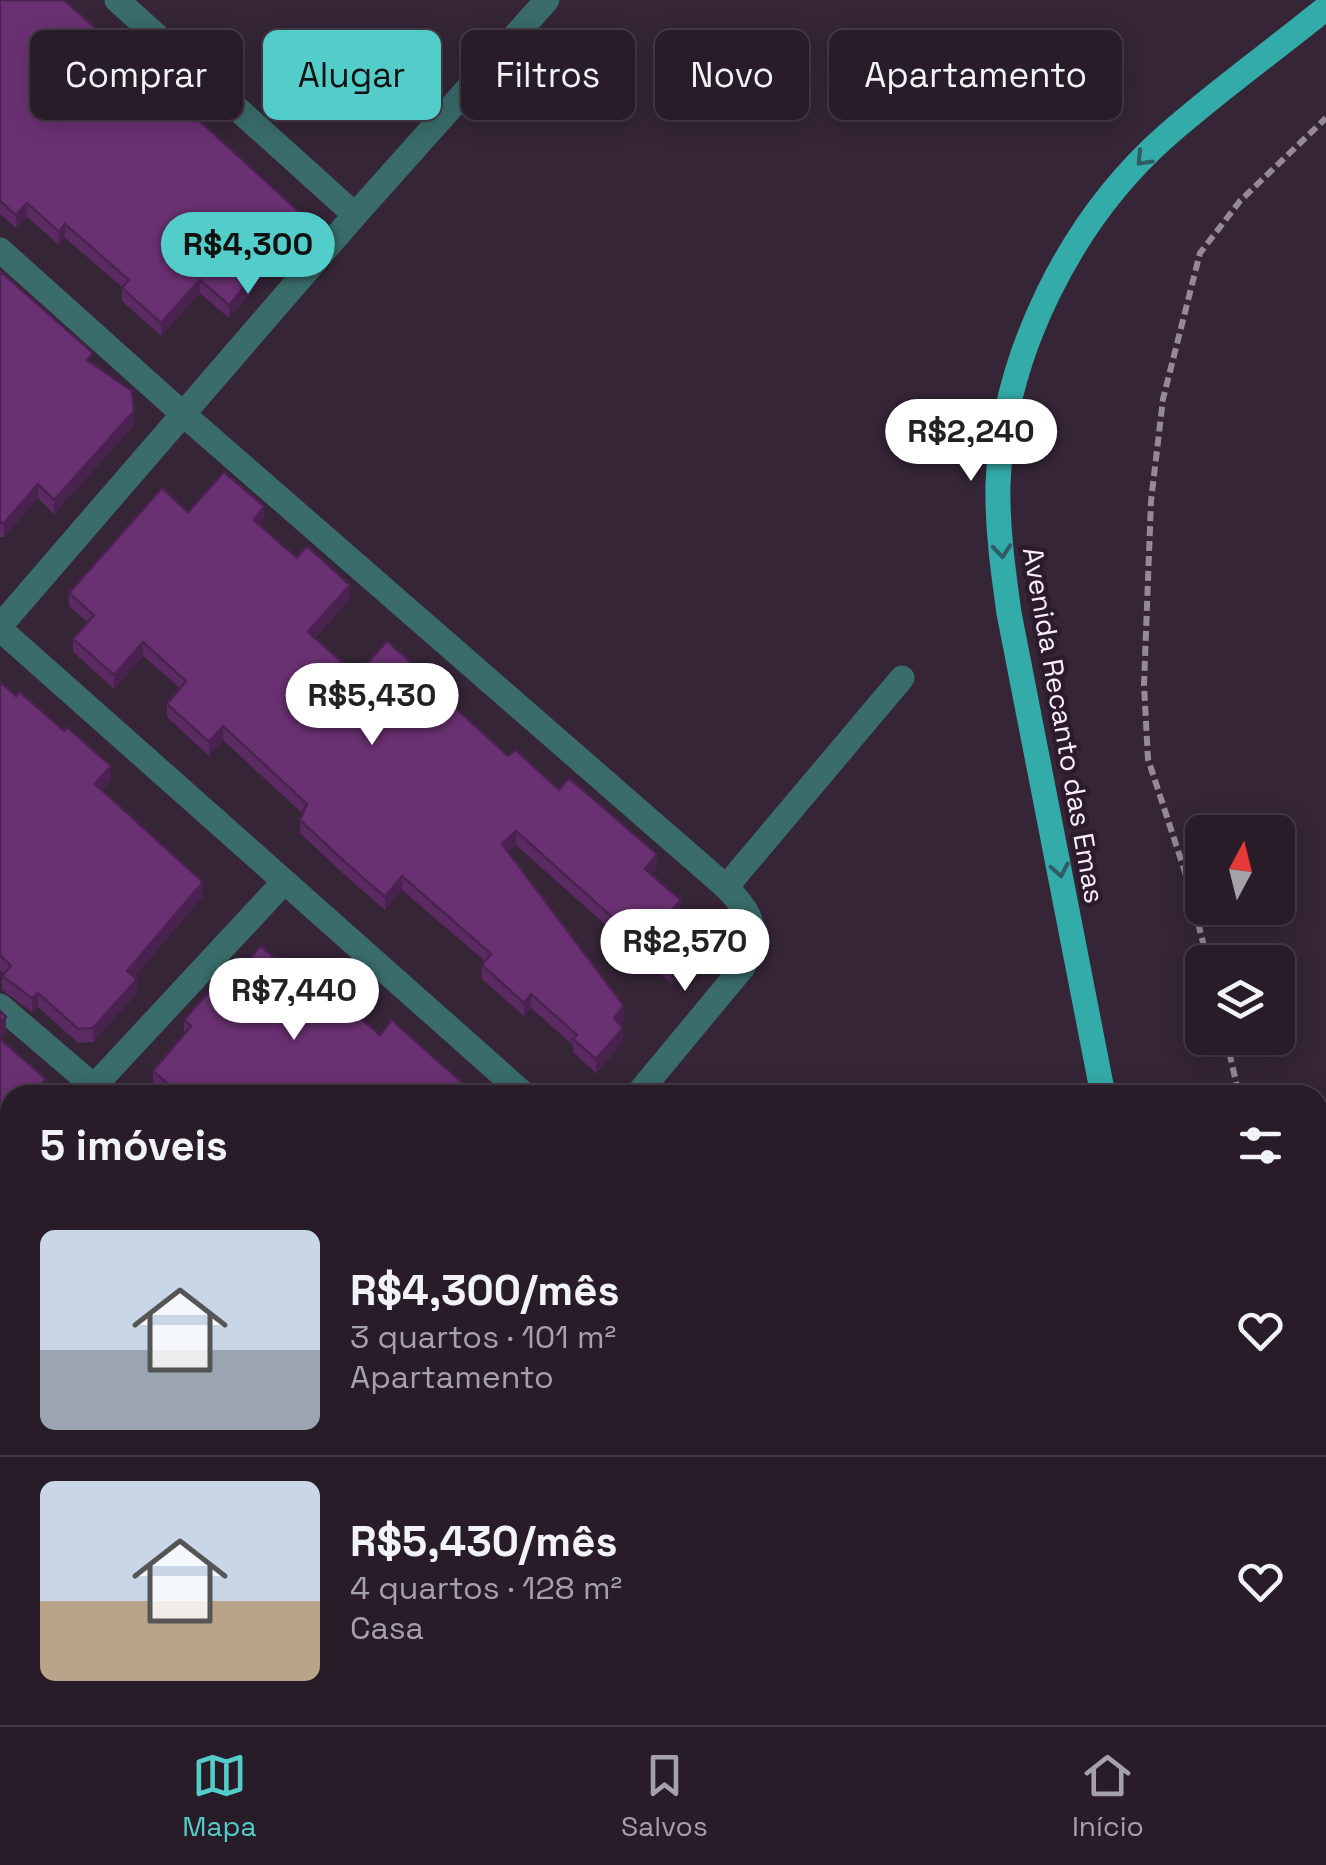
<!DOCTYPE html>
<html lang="pt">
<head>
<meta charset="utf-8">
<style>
  :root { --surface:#281c29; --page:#342935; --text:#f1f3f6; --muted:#a5a1a8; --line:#443a46; --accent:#53cdca }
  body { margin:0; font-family:"Space Grotesk",sans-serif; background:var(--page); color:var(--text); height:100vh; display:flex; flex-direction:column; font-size:38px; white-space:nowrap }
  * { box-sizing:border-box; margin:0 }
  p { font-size:32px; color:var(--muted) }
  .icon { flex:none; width:55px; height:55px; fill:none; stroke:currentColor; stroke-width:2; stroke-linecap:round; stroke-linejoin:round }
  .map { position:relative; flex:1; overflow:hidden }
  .details { position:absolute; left:0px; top:1085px; width:1328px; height:640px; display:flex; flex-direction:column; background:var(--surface); border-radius:30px 30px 0 0; box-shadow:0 5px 25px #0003,0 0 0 2px var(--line) }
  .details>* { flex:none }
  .guide { position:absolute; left:30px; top:30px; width:1268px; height:90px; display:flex; gap:20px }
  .needle { width:65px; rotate:7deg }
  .fabs { position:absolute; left:1185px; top:815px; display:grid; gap:20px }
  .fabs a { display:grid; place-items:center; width:110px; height:110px; border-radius:15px; background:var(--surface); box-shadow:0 5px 25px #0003,0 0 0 2px var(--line); font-size:50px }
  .price { position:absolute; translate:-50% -85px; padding:0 22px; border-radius:35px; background:#fff; color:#222; font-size:32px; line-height:65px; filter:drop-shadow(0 2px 5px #0008) }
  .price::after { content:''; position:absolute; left:50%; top:60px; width:30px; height:22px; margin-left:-15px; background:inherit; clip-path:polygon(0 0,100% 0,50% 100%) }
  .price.active { background:var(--accent); color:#111 }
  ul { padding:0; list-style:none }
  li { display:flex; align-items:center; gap:30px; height:250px; padding:0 40px }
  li+li { border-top:2px solid var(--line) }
  li span { display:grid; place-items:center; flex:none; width:280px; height:200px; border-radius:15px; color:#555 }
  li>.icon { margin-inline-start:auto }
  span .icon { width:120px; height:120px; fill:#fffc; stroke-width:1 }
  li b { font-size:42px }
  h2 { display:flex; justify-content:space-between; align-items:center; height:120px; padding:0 40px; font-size:42px }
  .pill { padding:0 35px; border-radius:15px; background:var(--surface); box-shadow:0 5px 25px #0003,0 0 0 2px var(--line); font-size:35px; line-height:90px }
  .pill.active { background:var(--accent); color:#111 }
  .menu { display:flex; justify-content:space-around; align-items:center; height:140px; border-top:2px solid var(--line); background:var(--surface); font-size:28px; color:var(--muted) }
  .menu a { display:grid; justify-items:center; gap:5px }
  .menu .active { color:var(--accent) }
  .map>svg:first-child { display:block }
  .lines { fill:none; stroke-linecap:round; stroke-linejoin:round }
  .path { stroke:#958897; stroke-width:6; stroke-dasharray:10 5; stroke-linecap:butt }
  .minor { stroke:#396c6a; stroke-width:25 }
  .major { stroke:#33aba8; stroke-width:25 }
  .wall { fill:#5b2a62 }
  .shaded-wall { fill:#4a2250 }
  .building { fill:#6a3172; stroke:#4a2250; stroke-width:2.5 }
  .oneway { stroke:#2f5c64 }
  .labels { text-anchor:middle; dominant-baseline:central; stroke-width:9; stroke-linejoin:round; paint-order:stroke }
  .street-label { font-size:28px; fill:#f9eefa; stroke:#2b1b2d }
</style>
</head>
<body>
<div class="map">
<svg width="1326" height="1725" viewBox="0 0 1326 1725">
  <rect width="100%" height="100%" fill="#352537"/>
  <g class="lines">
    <g class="path">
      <path d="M1208 962 1185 872 1148 759 1144 685 1151 501 1163 399 1200 253 1240 201 1326 118"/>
      <path d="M1226 1038 1239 1095"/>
      <path d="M1275 1715 1277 1725"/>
    </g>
    <g class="minor">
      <path d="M117 0 355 215"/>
      <path d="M0 250 183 414 726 887C753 915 760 929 743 967L637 1095"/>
      <path d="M0 626 355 215 547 0"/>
      <path d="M0 629 525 1095"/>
      <path d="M726 887 902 678"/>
      <path d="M0 1006 104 1095"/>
      <path d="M86 1095 284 882"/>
      <path d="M0 1194 10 1182"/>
      <path d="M0 1355 10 1364"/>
      <path d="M0 1588 10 1576"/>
      <path d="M1318 1700 1326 1701"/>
      <path d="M410 1715 422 1725"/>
      <path d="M226 1725 235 1715"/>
      <path d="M575 1725 584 1715"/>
    </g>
    <g class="major">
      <path d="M1103 1095 1009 613C1003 570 997 527 998 484 1003 356 1070 221 1166 136 1217 91 1273 51 1326 8"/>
      <path d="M1113 1725 1115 1715"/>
    </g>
  </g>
  <g class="wall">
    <path d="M0 0 100 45 97 48 304 230 229 318 200 293 161 336 122 301V287L65 238 59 245 27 217 16 228 0 214Z"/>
    <path d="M0 271 93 365 134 425 54 514 38 498 4 537H0Z"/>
    <path d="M188 512 264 519 260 525 297 558 350 598 315 638 357 675 453 706 508 756 559 790 657 867 651 875 681 914 677 917 699 950 671 983 516 845 508 852 624 1019 620 1025 623 1042 596 1073 573 1052V1045L531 1008 524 1016 482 979V965L485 961 402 890 385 910 346 876 300 833V820L302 813 223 740 209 756 167 717V704L180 688 143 656 114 689 73 652V639L87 622 69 606V593Z"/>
    <path d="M0 682 111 780 102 790 203 896 134 977 137 993 93 1042 78 1043 38 1007 32 1012 2 990V976L4 973 0 970Z"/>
    <path d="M283 966 380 1035 476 1095H164L153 1085V1071L184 1033V1020L229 982Z"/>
    <path d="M10 1189V1343L0 1339V1323L2 1320 0 1318V1193Z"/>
    <path d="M0 1361 10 1384V1535L7 1538 0 1533Z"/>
    <path d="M469 1715H506L498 1725H480Z"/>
    <path d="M518 1715H546L537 1725H529Z"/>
    <path d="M829 1715H997L1008 1725H829Z"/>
  </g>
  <g class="shaded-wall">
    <path d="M100 32V45L91 56V43Z"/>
    <path d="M27 203V217L16 228V215Z"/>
    <path d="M304 216V230L229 318V305Z"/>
    <path d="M65 224V238L59 245V232Z"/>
    <path d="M200 280V293L161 336V323Z"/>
    <path d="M134 411V425L54 514V500Z"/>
    <path d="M38 484V498L4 537V523Z"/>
    <path d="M264 506V519L254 533V520Z"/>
    <path d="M350 585V598L308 645V632Z"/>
    <path d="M143 642V656L114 689V675Z"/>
    <path d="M223 726V740L209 756V742Z"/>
    <path d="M111 766V780L95 798V784Z"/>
    <path d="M516 831V845L502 858V844Z"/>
    <path d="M657 854V867L645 882V869Z"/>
    <path d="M402 876V890L385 910V897Z"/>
    <path d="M203 882V896L127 985V971Z"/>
    <path d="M681 900V914L671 925V911Z"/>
    <path d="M699 937V950L671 983V970Z"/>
    <path d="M137 979V993L93 1042V1028Z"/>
    <path d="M38 993V1007L32 1012V998Z"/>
    <path d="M531 994V1008L524 1016V1003Z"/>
    <path d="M624 1006V1019L614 1032V1018Z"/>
    <path d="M6 1017V1033L0 1038V1022Z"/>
    <path d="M623 1028V1042L596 1073V1059Z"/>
    <path d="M46 1079V1095H32Z"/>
    <path d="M10 1119V1136L0 1147V1130Z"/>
    <path d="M9 1365V1380L1 1390V1375Z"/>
    <path d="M10 1520V1535L7 1538V1523Z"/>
    <path d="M180 1715H191L182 1725H171Z"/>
    <path d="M494 1715H506L498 1725H490V1720Z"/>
    <path d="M534 1715H546L537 1725H534Z"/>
    <path d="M742 1715H748V1719L743 1725H733Z"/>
  </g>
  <g class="building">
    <path d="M0 0H64L100 32 91 43 135 83 147 73 304 216 229 305 200 280 161 323 122 288 129 280 65 224 59 232 27 203 16 215 0 201Z"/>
    <path d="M0 271 93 353 87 360 132 391 134 411 54 500 38 484 4 523H0Z"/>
    <path d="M224 472 264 506 254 520 297 558 307 546 350 585 308 632 357 675 387 641 453 699 450 703 508 756 516 750 559 790 569 778 657 854 645 869 681 900 671 911 699 937 671 970 516 831 502 844 624 1006 614 1018 623 1028 596 1059 573 1039 577 1035 531 994 524 1003 482 965 491 954 402 876 385 897 346 863 300 820 307 804 223 726 209 742 167 704 186 681 143 642 114 675 73 639 94 615 69 593 162 488 188 512Z"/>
    <path d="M0 682 16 696 20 692 64 731 67 727 111 766 95 784 203 882 127 971 137 979 93 1028 78 1029 38 993 32 998 2 976 11 966 0 955Z"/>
    <path d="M261 946 283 966 290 958 380 1035 392 1020 476 1095H180L153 1071 191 1026 184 1020 223 976 229 982Z"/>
    <path d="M0 1011 6 1017 0 1022Z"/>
    <path d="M0 1039 46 1079 32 1095H10V1119L0 1130Z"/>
    <path d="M10 1189V1326L0 1323 9 1310 0 1302V1193Z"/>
    <path d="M0 1361 9 1365 1 1375 10 1384V1404L7 1407 10 1410V1520L7 1523 0 1518Z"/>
    <path d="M10 1610V1715H180L171 1725H0V1621Z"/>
    <path d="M687 1715H742L733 1725H678Z"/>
    <path d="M830 1715H997L1008 1725H841Z"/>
  </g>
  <defs><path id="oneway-chevron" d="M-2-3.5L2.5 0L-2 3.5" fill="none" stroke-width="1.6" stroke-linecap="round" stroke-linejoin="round" transform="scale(2.5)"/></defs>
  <g class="oneway">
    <use href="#oneway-chevron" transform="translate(1143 159) rotate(134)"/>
    <use href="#oneway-chevron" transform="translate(1002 551) rotate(85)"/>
    <use href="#oneway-chevron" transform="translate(1060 870) rotate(79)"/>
  </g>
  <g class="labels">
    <g class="street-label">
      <text transform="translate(1064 725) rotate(80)">Avenida Recanto das Emas</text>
    </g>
  </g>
</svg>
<div class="fabs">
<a><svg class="needle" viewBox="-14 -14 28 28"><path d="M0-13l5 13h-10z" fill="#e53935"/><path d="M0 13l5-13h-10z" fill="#a5a1a8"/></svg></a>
<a><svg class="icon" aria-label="layers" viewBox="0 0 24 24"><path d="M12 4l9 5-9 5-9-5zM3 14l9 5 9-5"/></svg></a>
</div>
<b class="price active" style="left:248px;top:297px">R$4,300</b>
<b class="price" style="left:971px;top:484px">R$2,240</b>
<b class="price" style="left:372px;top:748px">R$5,430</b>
<b class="price" style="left:685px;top:994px">R$2,570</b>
<b class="price" style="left:294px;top:1043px">R$7,440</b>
<div class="guide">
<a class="pill">Comprar</a>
<a class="pill active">Alugar</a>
<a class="pill">Filtros</a>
<a class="pill">Novo</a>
<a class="pill">Apartamento</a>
</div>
<section class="details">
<h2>5 imóveis<svg class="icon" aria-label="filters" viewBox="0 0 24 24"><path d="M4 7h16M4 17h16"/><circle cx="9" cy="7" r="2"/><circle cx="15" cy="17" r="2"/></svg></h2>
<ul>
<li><span style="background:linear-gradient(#c9d6e8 60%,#9aa5b1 0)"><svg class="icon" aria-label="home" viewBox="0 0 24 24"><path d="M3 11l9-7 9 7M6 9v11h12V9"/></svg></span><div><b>R$4,300/mês</b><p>3 quartos · 101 m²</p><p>Apartamento</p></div><svg class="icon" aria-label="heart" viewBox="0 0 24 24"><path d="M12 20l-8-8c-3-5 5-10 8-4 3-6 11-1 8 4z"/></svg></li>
<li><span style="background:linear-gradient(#c9d6e8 60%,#b9a48a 0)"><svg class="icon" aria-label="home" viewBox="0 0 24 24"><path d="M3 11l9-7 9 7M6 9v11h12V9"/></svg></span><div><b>R$5,430/mês</b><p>4 quartos · 128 m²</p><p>Casa</p></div><svg class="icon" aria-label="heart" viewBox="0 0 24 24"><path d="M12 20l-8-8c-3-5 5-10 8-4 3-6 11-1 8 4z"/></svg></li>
</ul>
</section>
</div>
<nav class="menu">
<a class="active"><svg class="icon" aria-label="map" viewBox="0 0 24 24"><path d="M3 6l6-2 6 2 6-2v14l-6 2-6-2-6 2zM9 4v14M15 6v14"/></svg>Mapa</a>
<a><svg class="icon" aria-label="saved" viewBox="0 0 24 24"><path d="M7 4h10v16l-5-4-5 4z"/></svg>Salvos</a>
<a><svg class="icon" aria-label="home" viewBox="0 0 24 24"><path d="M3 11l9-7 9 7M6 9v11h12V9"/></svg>Início</a>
</nav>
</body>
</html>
